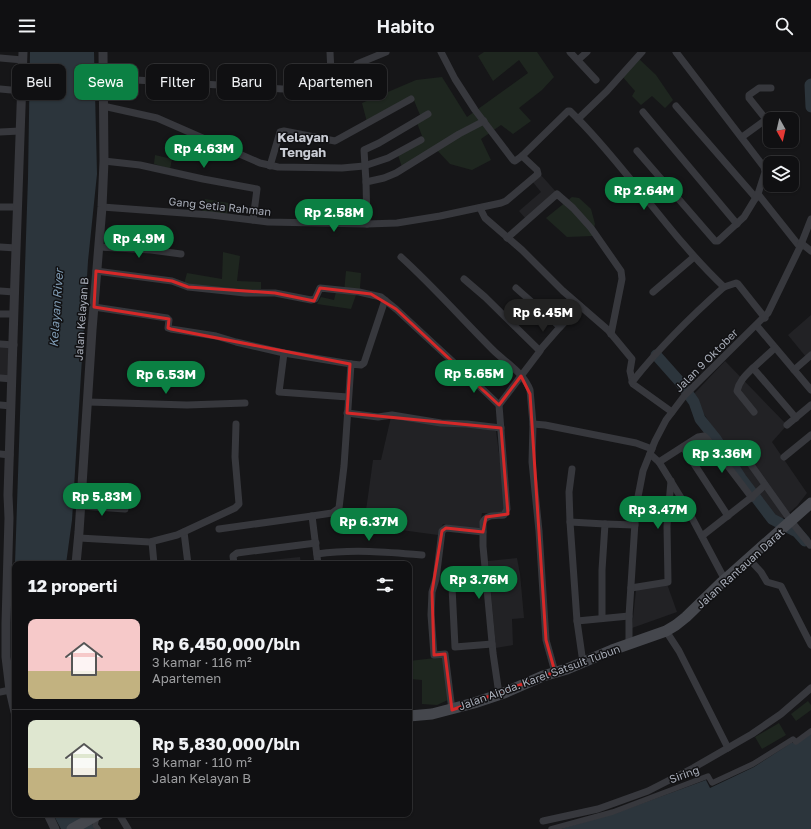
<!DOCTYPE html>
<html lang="id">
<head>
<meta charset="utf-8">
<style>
  :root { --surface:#101012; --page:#1e1e20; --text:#f1f3f6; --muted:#9c9d9f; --line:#303032; --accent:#0b8043 }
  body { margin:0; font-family:"Golos Text",sans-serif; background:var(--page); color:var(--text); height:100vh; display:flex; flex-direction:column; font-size:15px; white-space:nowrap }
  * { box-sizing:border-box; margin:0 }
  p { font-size:13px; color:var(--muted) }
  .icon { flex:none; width:22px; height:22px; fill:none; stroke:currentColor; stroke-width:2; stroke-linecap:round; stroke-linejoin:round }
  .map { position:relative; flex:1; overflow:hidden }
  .details { position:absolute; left:12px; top:509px; width:400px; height:256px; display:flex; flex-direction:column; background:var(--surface); border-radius:8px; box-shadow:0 1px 3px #0004,0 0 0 1px var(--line) }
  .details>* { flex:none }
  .top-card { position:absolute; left:12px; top:12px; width:400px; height:36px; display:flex; gap:8px }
  .needle { width:26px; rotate:172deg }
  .tools { position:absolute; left:763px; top:60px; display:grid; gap:8px }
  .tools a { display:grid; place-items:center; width:36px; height:36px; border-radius:8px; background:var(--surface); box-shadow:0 1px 3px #0004,0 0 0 1px var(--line); font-size:20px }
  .price { position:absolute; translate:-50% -34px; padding:0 9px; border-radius:14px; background:var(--accent); color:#fff; font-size:13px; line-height:26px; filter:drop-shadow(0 1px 2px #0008) }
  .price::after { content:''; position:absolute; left:50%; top:24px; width:12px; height:9px; margin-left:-6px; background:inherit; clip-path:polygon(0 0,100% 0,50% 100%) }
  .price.selected { background:#222; color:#fff }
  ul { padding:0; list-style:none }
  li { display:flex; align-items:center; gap:12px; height:100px; padding:0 16px }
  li+li { border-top:1px solid var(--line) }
  li span { display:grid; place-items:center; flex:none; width:112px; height:80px; border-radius:8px; color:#555 }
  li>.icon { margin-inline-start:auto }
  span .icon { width:48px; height:48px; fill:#fffc; stroke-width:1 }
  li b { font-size:17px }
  h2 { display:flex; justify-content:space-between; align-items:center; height:48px; padding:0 16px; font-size:17px }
  .pill { padding:0 14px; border-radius:8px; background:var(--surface); box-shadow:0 1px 3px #0004,0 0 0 1px var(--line); font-size:14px; line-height:36px }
  .pill.selected { background:var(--accent); color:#fff }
  header { display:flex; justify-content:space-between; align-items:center; height:52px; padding:0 16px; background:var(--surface); font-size:18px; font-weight:600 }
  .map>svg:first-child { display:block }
  .built { fill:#222225 }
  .green { fill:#1e261f }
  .water { fill:#2c353c }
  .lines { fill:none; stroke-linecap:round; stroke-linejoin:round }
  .river { stroke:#2c353c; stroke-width:11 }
  .pedestrian { stroke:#37383d; stroke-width:5.5 }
  .minor { stroke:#37383d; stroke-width:7 }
  .tertiary { stroke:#37383d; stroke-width:9 }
  .secondary { stroke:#45474d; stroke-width:11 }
  .marked { fill:none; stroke:#d62828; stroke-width:3; stroke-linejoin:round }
  .labels { text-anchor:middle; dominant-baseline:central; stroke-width:3; stroke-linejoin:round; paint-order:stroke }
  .street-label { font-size:11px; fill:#a8adb8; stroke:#111113 }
  .water-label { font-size:12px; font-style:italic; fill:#7f9bb3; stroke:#111113 }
  .quarter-label { font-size:13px; font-weight:bold; fill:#c9ccd4; stroke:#111113 }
</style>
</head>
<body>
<header><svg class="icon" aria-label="menu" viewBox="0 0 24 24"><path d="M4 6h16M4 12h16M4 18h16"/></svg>Habito<svg class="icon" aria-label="search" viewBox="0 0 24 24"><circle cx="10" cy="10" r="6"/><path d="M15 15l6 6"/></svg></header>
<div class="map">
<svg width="811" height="777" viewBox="0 0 811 777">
  <rect width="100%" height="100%" fill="#161618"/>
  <g class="built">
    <path d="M540 122 557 141 526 167 519 159 541 140 532 129Z"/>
    <path d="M811 263V301L806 305 788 283Z"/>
    <path d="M0 293 12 294 9 324H0Z"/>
    <path d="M725 309 787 373 772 390 807 441 797 454 781 468 773 466 692 344Z"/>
    <path d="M391 365 465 373 496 379 506 454 503 462 482 461 479 478 443 472 438 483 364 473 373 408H381Z"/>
    <path d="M300 505 301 512H241V511Z"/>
    <path d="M517 506 520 522 524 566 512 567 513 593 496 596 488 509Z"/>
    <path d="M667 532 677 560 632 576 636 538Z"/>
  </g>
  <g class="green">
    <path d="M484 0H537L554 25 542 38 519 56 531 69 513 82 501 73 481 87 491 108 472 118 450 112 434 95 402 115 398 103 424 89 417 71 420 63 413 46 367 70 362 51 416 28 442 25 467 65 528 21 519 8 493 29 478 4Z"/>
    <path d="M639 7 656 23 673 48 665 56 652 44 641 53 632 44 635 39 622 24Z"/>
    <path d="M155 103 172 107 170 117 154 112Z"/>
    <path d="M572 145 579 146 591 157 595 172 592 184 567 185 546 166Z"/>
    <path d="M205 147 229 151 227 163 202 160Z"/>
    <path d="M223 200 240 204 237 229 261 230V237L250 238 184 232 187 221 222 227Z"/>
    <path d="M346 219 361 221 360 236 356 243 351 257 317 252 321 245 334 248 336 240H344Z"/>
    <path d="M140 308 148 313 149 322 128 323 129 313Z"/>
    <path d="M444 605 450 647 437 653 422 652V628L411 627 409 626V609Z"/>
    <path d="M808 649 811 653V658L796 669 791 662Z"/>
    <path d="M779 671 786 683 762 697 755 685Z"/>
  </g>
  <g class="water">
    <path d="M30 0H94L97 122 88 209 72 468 66 512H15L28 126Z"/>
    <path d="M15 513V624L12 591 15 575 13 564Z"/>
    <path d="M811 681V777H560L613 762 706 728 710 736 754 715 791 691H794Z"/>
    <path d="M53 762H86L95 777H61Z"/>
  </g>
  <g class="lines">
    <g class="river">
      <path d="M811 32 810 33 811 55"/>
      <path d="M656 303 680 330 694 350 700 367 716 387 741 426 772 467 797 480 805 489"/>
    </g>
    <g class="pedestrian">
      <path d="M97 764 95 773 98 777"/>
      <path d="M551 777 613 760 708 724 712 731 753 712 793 687 796 690 811 679"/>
    </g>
    <g class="minor">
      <path d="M330 0 331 21"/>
      <path d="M441 0 455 27 475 58 513 108 515 109 522 104 568 59H570L578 67 607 39 642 0"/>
      <path d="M570 0 596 28"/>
      <path d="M676 0 764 115 765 120 758 142"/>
      <path d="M0 6 23 8"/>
      <path d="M578 8 587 0"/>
      <path d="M103 26 316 39 320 37V24L323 21H351L357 12 386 0"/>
      <path d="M0 37 22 39"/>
      <path d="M103 54 157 66 260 111 278 115 342 116 364 114 388 106 421 88"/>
      <path d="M676 54 756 146"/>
      <path d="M643 60 737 172"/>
      <path d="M578 67C630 120 670 184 724 235"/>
      <path d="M0 80 20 79"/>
      <path d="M742 85 764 69 765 66 749 46V43L759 36H771"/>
      <path d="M637 99 715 189H718L744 165 758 142 800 195"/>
      <path d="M104 109 140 113 203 127 257 137 253 168"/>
      <path d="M270 114 280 80 284 79 335 89 411 47"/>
      <path d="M366 130 364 98 379 91 428 62"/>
      <path d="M0 155H17"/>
      <path d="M102 155 211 163 268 170 367 172 397 171 440 164 501 151 506 149 538 122 537 118 522 104"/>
      <path d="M480 156 485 166 522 198 563 239 608 278 632 307 630 319 633 332 672 360"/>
      <path d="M367 172 366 130 384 126 396 121 459 82 484 69"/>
      <path d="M507 186 557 142 573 156 591 176 621 219 622 227 611 282"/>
      <path d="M801 191 811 199"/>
      <path d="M0 195 16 196"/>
      <path d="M99 195 151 198 181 202"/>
      <path d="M401 205C433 234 462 267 493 298 505 310 524 321 530 338L533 372 532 410 539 479 546 588 555 620"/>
      <path d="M96 219 172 229 188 235 245 241H275L311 248 315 247 320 236 359 240 381 245 396 257 476 331 499 353 507 457 504 463C497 464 486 462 483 470V494L493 601 499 642"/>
      <path d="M464 227 485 245 540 299 499 353"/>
      <path d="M516 236 560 275 580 254"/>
      <path d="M0 239 14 240"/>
      <path d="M653 240 694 205"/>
      <path d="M94 255 167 266 169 268 168 276 171 277 216 284 236 290 284 301 351 312"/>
      <path d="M0 262H14"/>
      <path d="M757 274 811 338"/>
      <path d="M0 292 14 293"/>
      <path d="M775 296 753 316 796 366"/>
      <path d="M540 298 560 275"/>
      <path d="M284 301 279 340 348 345"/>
      <path d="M753 316C746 323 739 329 737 339L754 360"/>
      <path d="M794 318 811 303"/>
      <path d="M0 326 12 327"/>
      <path d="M632 330C660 295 690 265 724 235L736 231 738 232 765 266"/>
      <path d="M88 350 187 353 245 351"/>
      <path d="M0 353 11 354"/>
      <path d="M347 361 378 365 392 363 441 371 467 372 501 376"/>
      <path d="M533 372 545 373 636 391 652 397"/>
      <path d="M787 373 811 353"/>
      <path d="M683 395 728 464"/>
      <path d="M0 402 10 403"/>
      <path d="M650 402 659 410 683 449 725 528"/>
      <path d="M744 403 791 469 810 493"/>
      <path d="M784 405 811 383"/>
      <path d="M659 410 698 385 704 384 708 388 752 446"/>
      <path d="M81 454 125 457"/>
      <path d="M312 464 332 461 339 456 344 414 351 312 361 313 364 311 385 248"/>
      <path d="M570 470 569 440 572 417"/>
      <path d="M219 477 312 464 318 512"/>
      <path d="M184 480 188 512"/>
      <path d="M702 484 753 444 765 433"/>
      <path d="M79 486 150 490 177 483 235 456 239 452 235 405 236 372"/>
      <path d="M152 490 154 512"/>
      <path d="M317 502C352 497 387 500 422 503"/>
      <path d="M749 507 761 520 767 530 781 534 811 593"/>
      <path d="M234 512 233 504 237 501 316 491"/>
      <path d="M452 535 455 595 492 592"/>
      <path d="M631 536 668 530 667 474 671 429"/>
      <path d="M602 566V518L605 472 635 473"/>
      <path d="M577 569 629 564"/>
      <path d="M666 579 679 599 728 696"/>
      <path d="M629 592V564L636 455 643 419 655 389 666 368 685 343 768 261 800 195 811 167"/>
      <path d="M583 611 577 569 570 470 605 472"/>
      <path d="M0 640 10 638"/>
      <path d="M452 658 445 602 434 603 431 563 432 540 436 527 442 479 446 476 483 480"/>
      <path d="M119 762 128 777"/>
      <path d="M543 769 598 757 648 739 693 716 752 682 781 662 811 636"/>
    </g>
    <g class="tertiary">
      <path d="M76 512 79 480 92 278 102 155 104 109 103 0"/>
      <path d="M15 660 10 638 6 605V571L9 466 8 443C13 295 17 148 23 0"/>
      <path d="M48 762 55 777"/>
    </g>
    <g class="secondary">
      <path d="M409 664 432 662 474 651 504 641 543 624 567 617 612 598 666 579 676 573 686 565 722 530 811 451"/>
      <path d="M72 777 99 762"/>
    </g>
  </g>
  <path class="marked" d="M96 219 172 229 188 235 275 241 314 249 320 236 371 242 396 257 499 353 521 324 530 342 546 588 555 620 452 658 445 602 434 603 432 540 442 479 446 476 483 480 486 465 508 462 501 376 347 361 350 312 171 277 168 276 169 267 94 255Z"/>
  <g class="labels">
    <g class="street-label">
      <text transform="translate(220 154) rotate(6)">Gang Setia Rahman</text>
      <text transform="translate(81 267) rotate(-86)">Jalan Kelayan B</text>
      <text transform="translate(706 308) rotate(-45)">Jalan 9 Oktober</text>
      <text transform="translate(740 516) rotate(-42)">Jalan Rantauan Darat</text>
      <text transform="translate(539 625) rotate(-20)">Jalan Aipda. Karel Satsuit Tubun</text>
      <text transform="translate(684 722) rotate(-20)">Siring</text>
    </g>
    <g class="water-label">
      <text transform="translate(56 256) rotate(-86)">Kelayan River</text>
    </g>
    <g class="quarter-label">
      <text x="303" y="85">Kelayan<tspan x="303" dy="15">Tengah</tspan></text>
    </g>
  </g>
</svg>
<div class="tools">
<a><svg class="needle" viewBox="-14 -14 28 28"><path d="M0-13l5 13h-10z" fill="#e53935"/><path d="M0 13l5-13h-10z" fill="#9c9d9f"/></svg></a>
<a><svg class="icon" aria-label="layers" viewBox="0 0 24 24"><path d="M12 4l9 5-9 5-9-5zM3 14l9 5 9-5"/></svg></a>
</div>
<b class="price" style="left:204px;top:117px">Rp 4.63M</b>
<b class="price" style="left:644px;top:159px">Rp 2.64M</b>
<b class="price" style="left:334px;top:181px">Rp 2.58M</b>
<b class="price" style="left:139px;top:207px">Rp 4.9M</b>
<b class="price selected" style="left:543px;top:281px">Rp 6.45M</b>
<b class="price" style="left:474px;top:342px">Rp 5.65M</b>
<b class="price" style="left:166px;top:343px">Rp 6.53M</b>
<b class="price" style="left:722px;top:422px">Rp 3.36M</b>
<b class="price" style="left:102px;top:465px">Rp 5.83M</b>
<b class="price" style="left:658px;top:478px">Rp 3.47M</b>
<b class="price" style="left:369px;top:490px">Rp 6.37M</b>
<b class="price" style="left:479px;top:548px">Rp 3.76M</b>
<div class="top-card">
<a class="pill">Beli</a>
<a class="pill selected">Sewa</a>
<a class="pill">Filter</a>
<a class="pill">Baru</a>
<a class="pill">Apartemen</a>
</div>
<section class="details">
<h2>12 properti<svg class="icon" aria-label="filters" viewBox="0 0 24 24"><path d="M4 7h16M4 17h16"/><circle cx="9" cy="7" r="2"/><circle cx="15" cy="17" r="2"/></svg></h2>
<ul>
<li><span style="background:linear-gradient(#f6c9c9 65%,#c2b280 0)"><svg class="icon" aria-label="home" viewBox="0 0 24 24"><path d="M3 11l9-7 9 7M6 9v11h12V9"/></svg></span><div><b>Rp 6,450,000/bln</b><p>3 kamar · 116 m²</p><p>Apartemen</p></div></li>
<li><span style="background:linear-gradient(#dfe7d0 60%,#c2b280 0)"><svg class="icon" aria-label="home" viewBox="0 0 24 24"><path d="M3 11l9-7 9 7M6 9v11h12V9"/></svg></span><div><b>Rp 5,830,000/bln</b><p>3 kamar · 110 m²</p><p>Jalan Kelayan B</p></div></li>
</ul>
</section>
</div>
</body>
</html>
